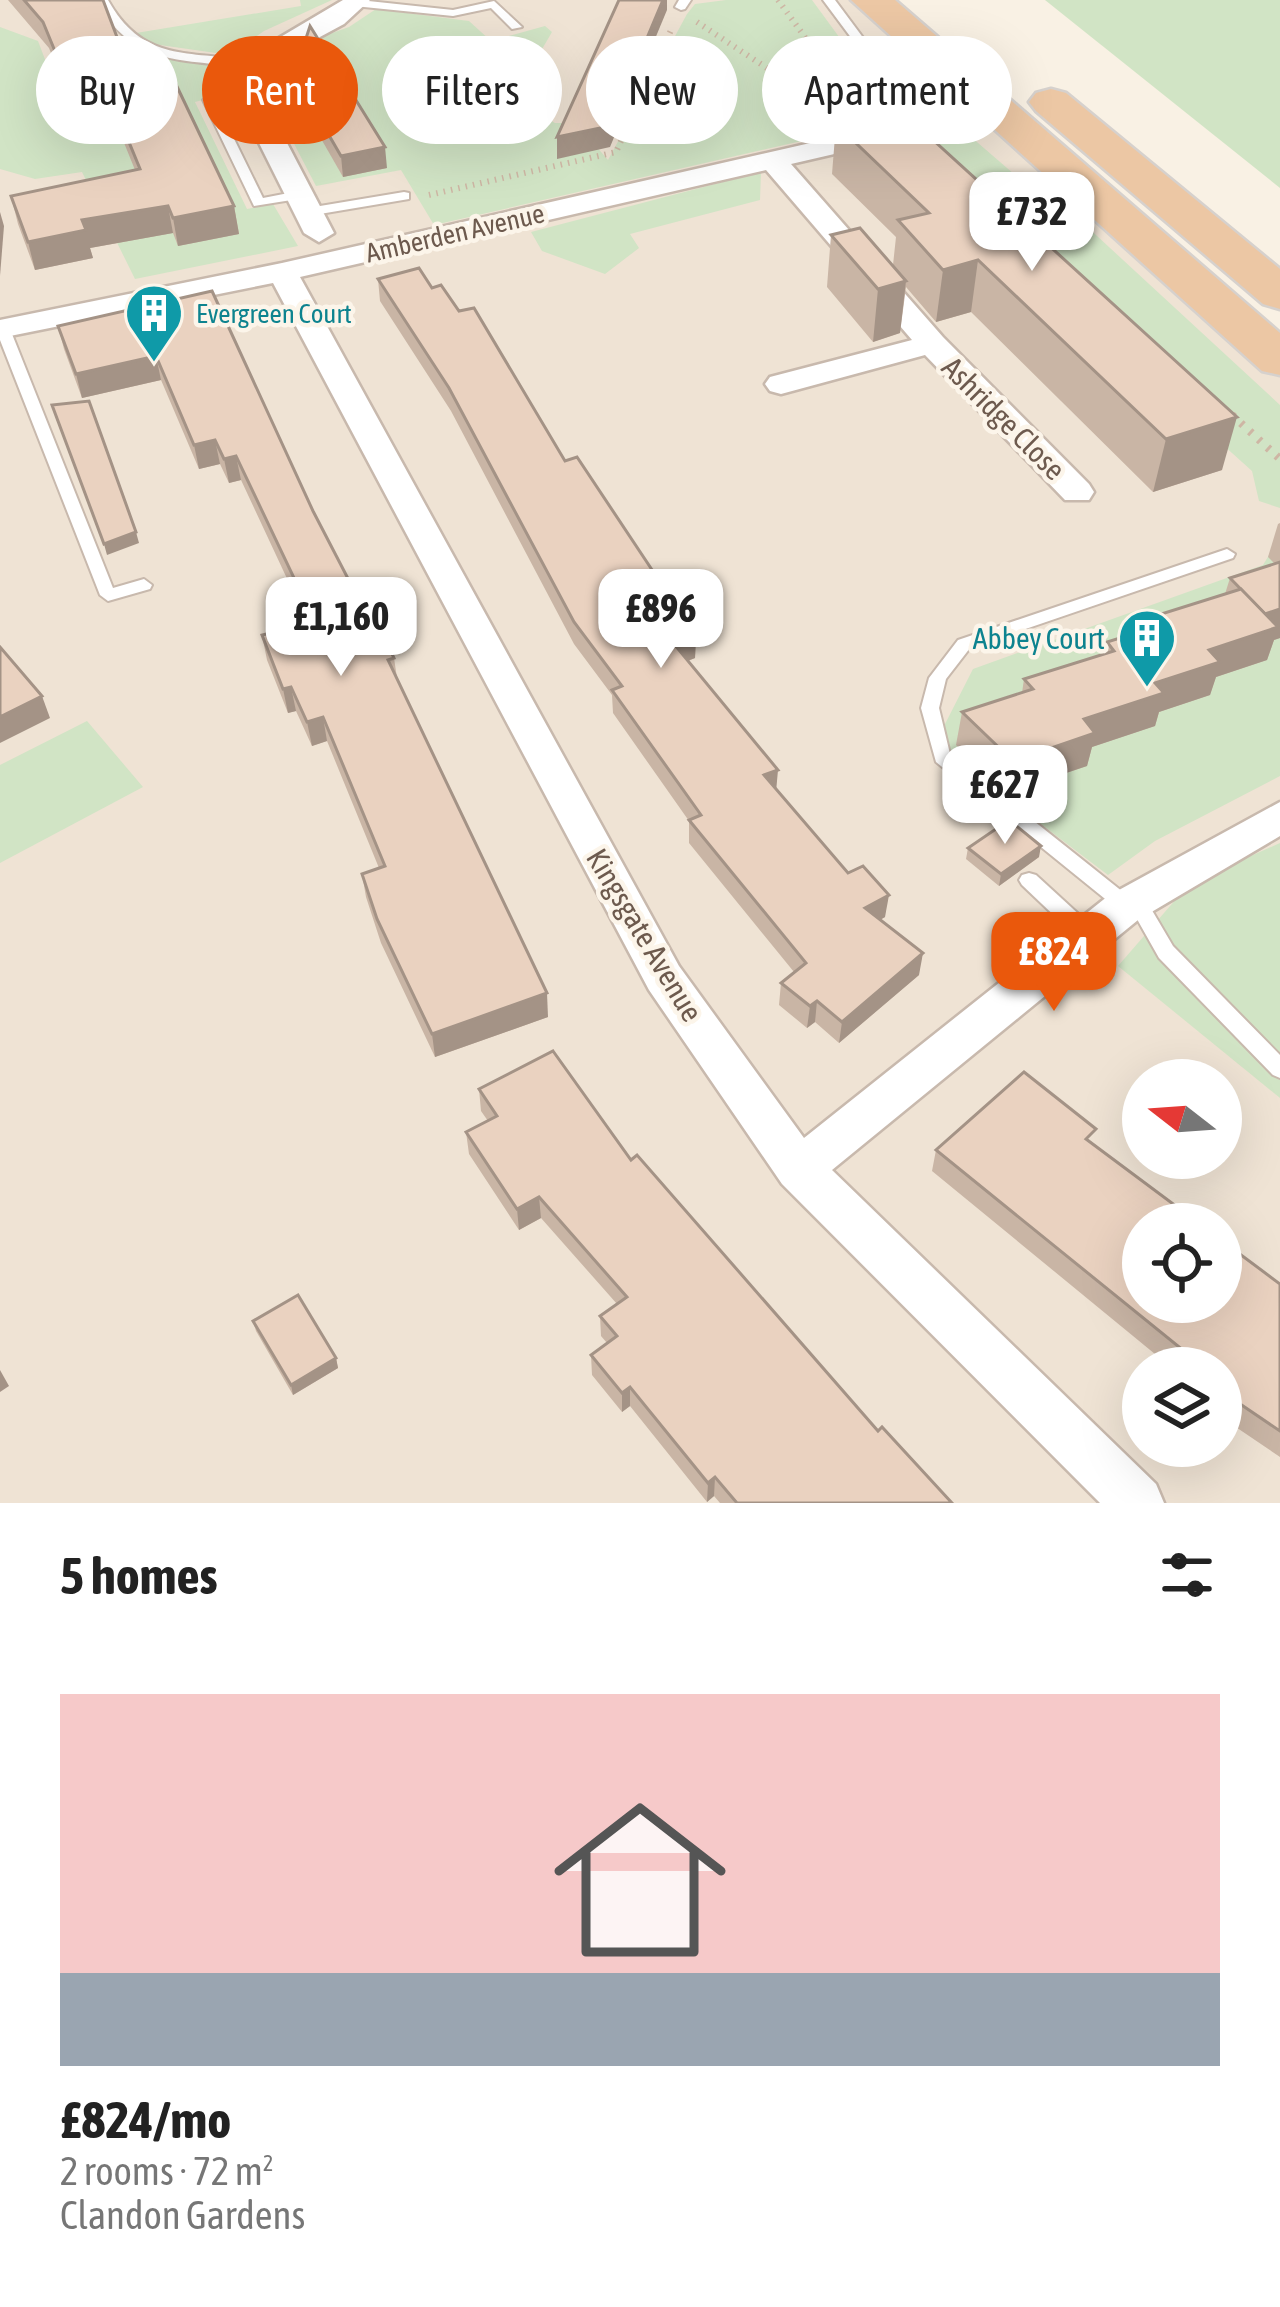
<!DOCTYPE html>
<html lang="en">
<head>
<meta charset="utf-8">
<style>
  :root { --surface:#fff; --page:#f2f2f2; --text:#222; --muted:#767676; --line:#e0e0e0; --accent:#ea580c }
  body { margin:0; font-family:"Asap Condensed",sans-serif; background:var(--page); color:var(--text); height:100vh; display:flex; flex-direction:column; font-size:45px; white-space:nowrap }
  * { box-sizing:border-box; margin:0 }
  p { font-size:39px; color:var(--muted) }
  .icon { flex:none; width:66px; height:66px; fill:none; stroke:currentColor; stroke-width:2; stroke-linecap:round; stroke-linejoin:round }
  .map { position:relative; height:1503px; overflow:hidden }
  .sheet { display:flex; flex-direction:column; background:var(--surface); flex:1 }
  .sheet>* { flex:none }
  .hud { position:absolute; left:36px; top:36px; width:1209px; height:108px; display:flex; gap:24px }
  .needle { width:78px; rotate:287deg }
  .buttons { position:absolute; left:1122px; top:1059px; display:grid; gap:24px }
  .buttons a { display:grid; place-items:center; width:120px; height:120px; border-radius:50%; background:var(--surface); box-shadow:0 12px 48px #0002; font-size:60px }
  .price { position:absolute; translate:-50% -102px; padding:0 27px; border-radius:24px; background:#fff; color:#222; font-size:39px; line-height:78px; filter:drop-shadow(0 3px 6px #0008) }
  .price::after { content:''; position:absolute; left:50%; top:72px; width:36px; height:27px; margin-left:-18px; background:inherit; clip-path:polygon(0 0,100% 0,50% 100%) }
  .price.on { background:var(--accent); color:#fff }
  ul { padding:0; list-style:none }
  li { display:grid; align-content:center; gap:24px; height:636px; padding:0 60px }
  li+li { border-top:3px solid var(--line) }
  li span { display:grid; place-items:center; height:372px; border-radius:0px; color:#555 }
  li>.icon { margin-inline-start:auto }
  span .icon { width:216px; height:216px; fill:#fffc; stroke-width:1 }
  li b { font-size:51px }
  h2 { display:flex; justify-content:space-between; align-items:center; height:144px; padding:0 60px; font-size:51px }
  .chip { padding:0 42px; border-radius:54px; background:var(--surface); box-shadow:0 12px 48px #0002; font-size:42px; line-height:108px }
  .chip.on { background:var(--accent); color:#fff }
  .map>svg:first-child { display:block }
  .residential { fill:#efe3d4; fill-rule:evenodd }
  .green { fill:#d1e4c5 }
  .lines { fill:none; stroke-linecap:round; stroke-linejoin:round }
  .service-casing { stroke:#c8b9ad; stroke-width:4 }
  .minor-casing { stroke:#c8b9ad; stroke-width:5 }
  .trunk-casing { stroke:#d6d1cd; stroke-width:5 }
  .path-far1 { stroke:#ceb6a4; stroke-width:6; stroke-dasharray:1.5 6; stroke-linecap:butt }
  .path { stroke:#ceb6a4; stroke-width:8; stroke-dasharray:3 9; stroke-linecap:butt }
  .service { fill:#fff; fill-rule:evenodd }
  .minor { fill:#fff; fill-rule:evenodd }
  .trunk { fill:#ecc7a4; fill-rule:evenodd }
  .wall { fill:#c9b5a5 }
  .shaded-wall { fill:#a49386 }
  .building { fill:#ead2c0; stroke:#a49386; stroke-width:3 }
  .labels { text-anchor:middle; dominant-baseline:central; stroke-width:9; stroke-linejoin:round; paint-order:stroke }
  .far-street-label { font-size:27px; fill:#6d5a4e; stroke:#fcf5ea }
  .far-culture-label { font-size:27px; fill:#0d838f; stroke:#fcf5ea; text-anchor:start }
  .street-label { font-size:30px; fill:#6d5a4e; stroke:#fcf5ea }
  .culture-label { font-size:30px; fill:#0d838f; stroke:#fcf5ea; text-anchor:end }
</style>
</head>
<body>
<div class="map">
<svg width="1280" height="1503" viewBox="0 0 1280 1503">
  <rect width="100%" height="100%" fill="#f9f1e4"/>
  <path class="residential" d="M0 0H870L1280 359V1503H0ZM1143 1080H1221V1158H1143ZM1143 1224H1221V1302H1143ZM1143 1368H1221V1446H1143Z"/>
  <g class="green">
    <path d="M300 0H332L264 31 230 55 146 43 130 34 301 6Z"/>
    <path d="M726 0H812L875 86 851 89 883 119 841 129 832 119 797 127 806 140 434 225 401 170 316 186 265 88 270 67 290 48 349 27 376 9 469 21 491 41 545 26 552 32 513 99 555 123H576L608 160 687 14 695 4Z"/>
    <path d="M1045 0H1280V188Z"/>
    <path d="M0 27 38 41 65 112 91 116 143 104 122 46 222 68 218 96 195 102 247 209 273 204 298 246 135 279 82 172 35 179 0 169Z"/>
    <path d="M921 113 948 117 1058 212 1070 211 1280 405V508L1259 501 1252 471 1082 318 914 128Z"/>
    <path d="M761 172 760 200 630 234 639 248 605 274 542 251 531 232Z"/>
    <path d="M1280 537V776L1155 841 1108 875 951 756 944 726 973 669 1263 565Z"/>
    <path d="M87 721 143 787 0 863V765Z"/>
    <path d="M1280 843V1098L1118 966 1190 883Z"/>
  </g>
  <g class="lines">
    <g class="service-casing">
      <g id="service">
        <path d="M96 0H108C141 59 183 52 243 59L249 63 243 67C177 59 132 65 96 0Z"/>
        <path d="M359 0 453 10 494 1 522 27 512 29 491 8 453 16 354 6 348 3Z"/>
        <path d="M679 0H691L685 9 681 10 675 7Z"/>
        <path d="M823 0H835L905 94 907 122H899L893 94Z"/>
        <path d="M209 96 215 100 263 198 299 191 306 195 304 198 254 206 203 100Z"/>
        <path d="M404 192 409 193V199L308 216 301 212 308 208Z"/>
        <path d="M0 325 10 329 113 588 144 579 152 585 150 589 108 601 100 595 0 340Z"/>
        <path d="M1227 549 1235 554 1233 558 970 648 946 679 939 708 950 754 1128 896 1136 892 1143 895 1173 946 1280 1055V1078L1273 1075 1159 958 1133 912 1120 911 936 762 921 708 929 678 958 640Z"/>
        <path d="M1029 873 1036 875 1096 930 1099 936 1096 942 1089 944 1082 942 1022 885 1019 880 1022 875Z"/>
      </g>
    </g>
    <g class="minor-casing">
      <g id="minor">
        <path d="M343 0H370L344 24 251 74 334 233 319 242 304 233 223 71Z"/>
        <path d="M885 126 895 128V140L791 164 943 337 1089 484 1094 492 1089 500H1065L925 355 781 394 770 391 765 384 770 377 912 340 766 170 300 277 679 966 804 1138 1108 896 1280 802V836L1138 920 832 1170 1156 1484 1164 1503H1100L782 1184 649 990 273 283 0 338V320L282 263Z"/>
      </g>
    </g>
    <g class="trunk-casing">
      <g id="trunk">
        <path d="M851 0H895L1280 333V375L1262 371Z"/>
        <path d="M1051 89 1066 93 1280 269V309L1263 304 1036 111 1029 102 1036 93Z"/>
      </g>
    </g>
    <g class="path-far1">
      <path d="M778 0 857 109"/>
      <path d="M697 22 835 113"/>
      <path d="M429 195 616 152 672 28"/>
      <path d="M1026 228 1059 219"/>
    </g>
    <path class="path" d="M1232 415 1280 459"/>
    <use href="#service" class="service"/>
    <use href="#minor" class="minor"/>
    <use href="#trunk" class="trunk"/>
  </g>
  <g class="wall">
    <path d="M8 0H103L133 81 234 206 239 234 178 246 173 233 90 248 93 258 35 270 18 224 11 196 135 170 110 108 90 112 87 102 72 105 49 48Z"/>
    <path d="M294 75 387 168 343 177 296 95Z"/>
    <path d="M836 124 1222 470 1153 492 971 312 936 322 906 287 900 333 873 342 827 287 831 235 893 265 896 237 832 174Z"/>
    <path d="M378 279 432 288 696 636 695 658 688 661 776 790 885 917 880 920 919 975 839 1043 815 1022 807 1028 779 1005 781 983 794 972 689 843V821L613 713 612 695 574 644 451 411 380 301Z"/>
    <path d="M212 291 313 511 357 596 394 658 397 678 548 1017 435 1057 381 943 366 897 362 874 379 868 327 741 312 746 296 711 288 713 267 660 262 635 280 630 275 606 297 600 241 480 229 483 220 464 199 469 161 380 82 398 64 349 58 326Z"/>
    <path d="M1280 523V638L1274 640 1267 660 1216 677 1210 695 1159 712 1155 726 1092 747 1087 766 1006 793 956 745 962 712 1022 693 1024 679 1104 654 1107 642 1154 627 1158 615 1225 594 1230 578 1275 564 1268 557 1278 524Z"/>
    <path d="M968 848 1039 857 999 886 966 859Z"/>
    <path d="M479 1089 631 1160 878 1431 952 1503H720L714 1496 707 1502 630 1406 622 1412 592 1375 591 1355 607 1343 601 1336 600 1316 617 1304 541 1218 519 1230 469 1154 466 1132 488 1121 481 1111Z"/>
    <path d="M1092 1143 1280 1284V1457L1221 1417V1368H1172L932 1171 936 1150Z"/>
    <path d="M253 1321 336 1358 338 1368 293 1395 256 1331Z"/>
  </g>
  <g class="shaded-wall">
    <path d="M663 0H667V10L610 147 557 159V137Z"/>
    <path d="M81 76 87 102 72 105 66 78Z"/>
    <path d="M132 77 138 103 106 86 110 108 90 112 84 85Z"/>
    <path d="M385 147 387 168 343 177 341 156Z"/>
    <path d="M168 206 173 233 90 248 93 258 35 270 28 242 82 220Z"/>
    <path d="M234 206 239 234 178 246 173 218Z"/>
    <path d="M0 212 4 226 0 276Z"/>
    <path d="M978 260 971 312 936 322 943 270Z"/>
    <path d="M906 281 900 333 873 342 878 289Z"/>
    <path d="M156 356 161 380 82 398 76 374Z"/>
    <path d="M1237 417 1222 470 1153 492 1166 439Z"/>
    <path d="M215 440 220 464 199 469 194 445Z"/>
    <path d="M236 456 241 480 229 483 224 459Z"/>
    <path d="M136 532 139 543 107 555 104 544Z"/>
    <path d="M1280 609V638L1274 640 1267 660 1216 677 1210 695 1159 712 1155 726 1092 747 1087 766 1006 793 1013 761 1084 719 1155 683 1265 614Z"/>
    <path d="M696 636 695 658 674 666V644Z"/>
    <path d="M291 687 296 711 288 713 283 689Z"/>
    <path d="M42 696 50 718 0 743V717Z"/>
    <path d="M323 717 327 741 312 746 307 722Z"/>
    <path d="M778 770 776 792 764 775Z"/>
    <path d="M1041 846 1039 857 999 886 1001 874Z"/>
    <path d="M889 895 885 917 862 930 865 908Z"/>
    <path d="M923 953 919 975 839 1043 842 1022Z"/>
    <path d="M547 993 548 1017 435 1057 432 1034Z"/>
    <path d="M817 1001 815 1022 807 1028 810 1006Z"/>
    <path d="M539 1197 541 1218 519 1230 517 1209Z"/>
    <path d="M336 1358 338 1368 293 1395 291 1385Z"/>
    <path d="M0 1370 9 1386 0 1392Z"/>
    <path d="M630 1387V1406L622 1412V1393Z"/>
    <path d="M715 1477 714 1496 707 1502 708 1483Z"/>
  </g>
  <g class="building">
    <path d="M24 0H103L132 77 84 85 81 76 66 78 43 22Z"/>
    <path d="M619 0H663L610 126 557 137Z"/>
    <path d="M310 26 385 147 341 156 294 75Z"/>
    <path d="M171 74 234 206 173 218 168 206 82 220 86 230 28 242 11 196 140 169 106 86Z"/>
    <path d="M898 108 1237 417 1166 439 978 260 943 270 898 220 929 213 836 124Z"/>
    <path d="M860 228 906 281 878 289 831 235Z"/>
    <path d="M419 268 432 288 441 285 459 311 474 308 565 461 577 457 696 636 674 644 778 770 764 775 848 873 863 866 889 895 865 908 923 953 842 1022 817 1001 810 1006 781 983 806 963 689 820 701 815 612 690 622 686 574 622 449 388 378 279Z"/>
    <path d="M212 291 313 511 357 596 364 594 394 658 388 660 547 993 432 1034 377 919 362 874 385 866 323 717 307 722 291 687 283 689 262 635 287 629 275 606 304 599 236 456 224 459 215 440 194 445 156 356 76 374 58 326Z"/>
    <path d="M89 401 136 532 104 544 52 405Z"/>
    <path d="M1280 562V609L1265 614 1230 578Z"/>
    <path d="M1241 589 1278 627 1209 650 1220 662 1155 683 1164 693 1084 719 1095 733 1013 761 962 712 1033 689 1024 679 1114 651 1107 642 1165 624 1158 615Z"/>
    <path d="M0 647 42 696 0 717Z"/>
    <path d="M1009 820 1041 846 1001 874 968 848Z"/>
    <path d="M553 1051 631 1160 637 1155 878 1431 882 1427 952 1503H737L715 1477 708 1483 630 1387 622 1393 591 1355 617 1336 600 1316 627 1297 539 1197 517 1209 466 1132 497 1116 479 1089Z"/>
    <path d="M1024 1072 1096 1129 1086 1139 1200 1224H1143V1302H1221V1240L1280 1284V1431L1221 1391V1368H1205L936 1150Z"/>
    <path d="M298 1295 336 1358 291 1385 253 1321Z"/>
  </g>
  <defs>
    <g id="building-pin" transform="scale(3)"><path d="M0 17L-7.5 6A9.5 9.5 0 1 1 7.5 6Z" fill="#0f9aa8" stroke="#fcf5ea"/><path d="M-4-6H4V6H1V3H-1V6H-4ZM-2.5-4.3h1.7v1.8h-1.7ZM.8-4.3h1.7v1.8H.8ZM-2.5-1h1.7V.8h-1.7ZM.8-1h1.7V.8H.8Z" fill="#fff"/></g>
  </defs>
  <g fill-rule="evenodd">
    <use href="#building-pin" x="154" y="313"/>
    <use href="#building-pin" x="1147" y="638"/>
  </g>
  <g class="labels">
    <g class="far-street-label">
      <text transform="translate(455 233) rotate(-13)">Amberden Avenue</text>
    </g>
    <g class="far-culture-label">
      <text x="196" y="313">Evergreen Court</text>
    </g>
    <g class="street-label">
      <text transform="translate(1004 418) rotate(45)">Ashridge Close</text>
      <text transform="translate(645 935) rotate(59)">Kingsgate Avenue</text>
    </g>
    <g class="culture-label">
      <text x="1105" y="638">Abbey Court</text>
    </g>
  </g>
</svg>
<div class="buttons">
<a><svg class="needle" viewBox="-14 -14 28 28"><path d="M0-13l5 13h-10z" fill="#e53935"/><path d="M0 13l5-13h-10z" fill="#767676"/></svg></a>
<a><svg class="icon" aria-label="locate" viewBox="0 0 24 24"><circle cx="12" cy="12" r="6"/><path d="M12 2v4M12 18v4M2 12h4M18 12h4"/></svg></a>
<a><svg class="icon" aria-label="layers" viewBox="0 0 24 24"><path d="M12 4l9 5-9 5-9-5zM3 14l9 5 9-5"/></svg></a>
</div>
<b class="price" style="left:1032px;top:274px">£732</b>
<b class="price" style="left:661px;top:671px">£896</b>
<b class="price" style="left:341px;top:679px">£1,160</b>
<b class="price" style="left:1005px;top:847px">£627</b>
<b class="price on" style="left:1054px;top:1014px">£824</b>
<div class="hud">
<a class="chip">Buy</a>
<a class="chip on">Rent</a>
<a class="chip">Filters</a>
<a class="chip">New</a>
<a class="chip">Apartment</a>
</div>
</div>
<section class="sheet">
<h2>5 homes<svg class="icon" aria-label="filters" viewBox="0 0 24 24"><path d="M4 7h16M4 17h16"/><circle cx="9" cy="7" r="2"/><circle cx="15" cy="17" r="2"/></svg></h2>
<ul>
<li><span style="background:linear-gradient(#f6c9c9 75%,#9aa5b1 0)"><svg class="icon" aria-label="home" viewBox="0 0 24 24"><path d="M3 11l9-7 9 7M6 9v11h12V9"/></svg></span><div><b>£824/mo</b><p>2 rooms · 72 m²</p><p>Clandon Gardens</p></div></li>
</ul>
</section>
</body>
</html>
